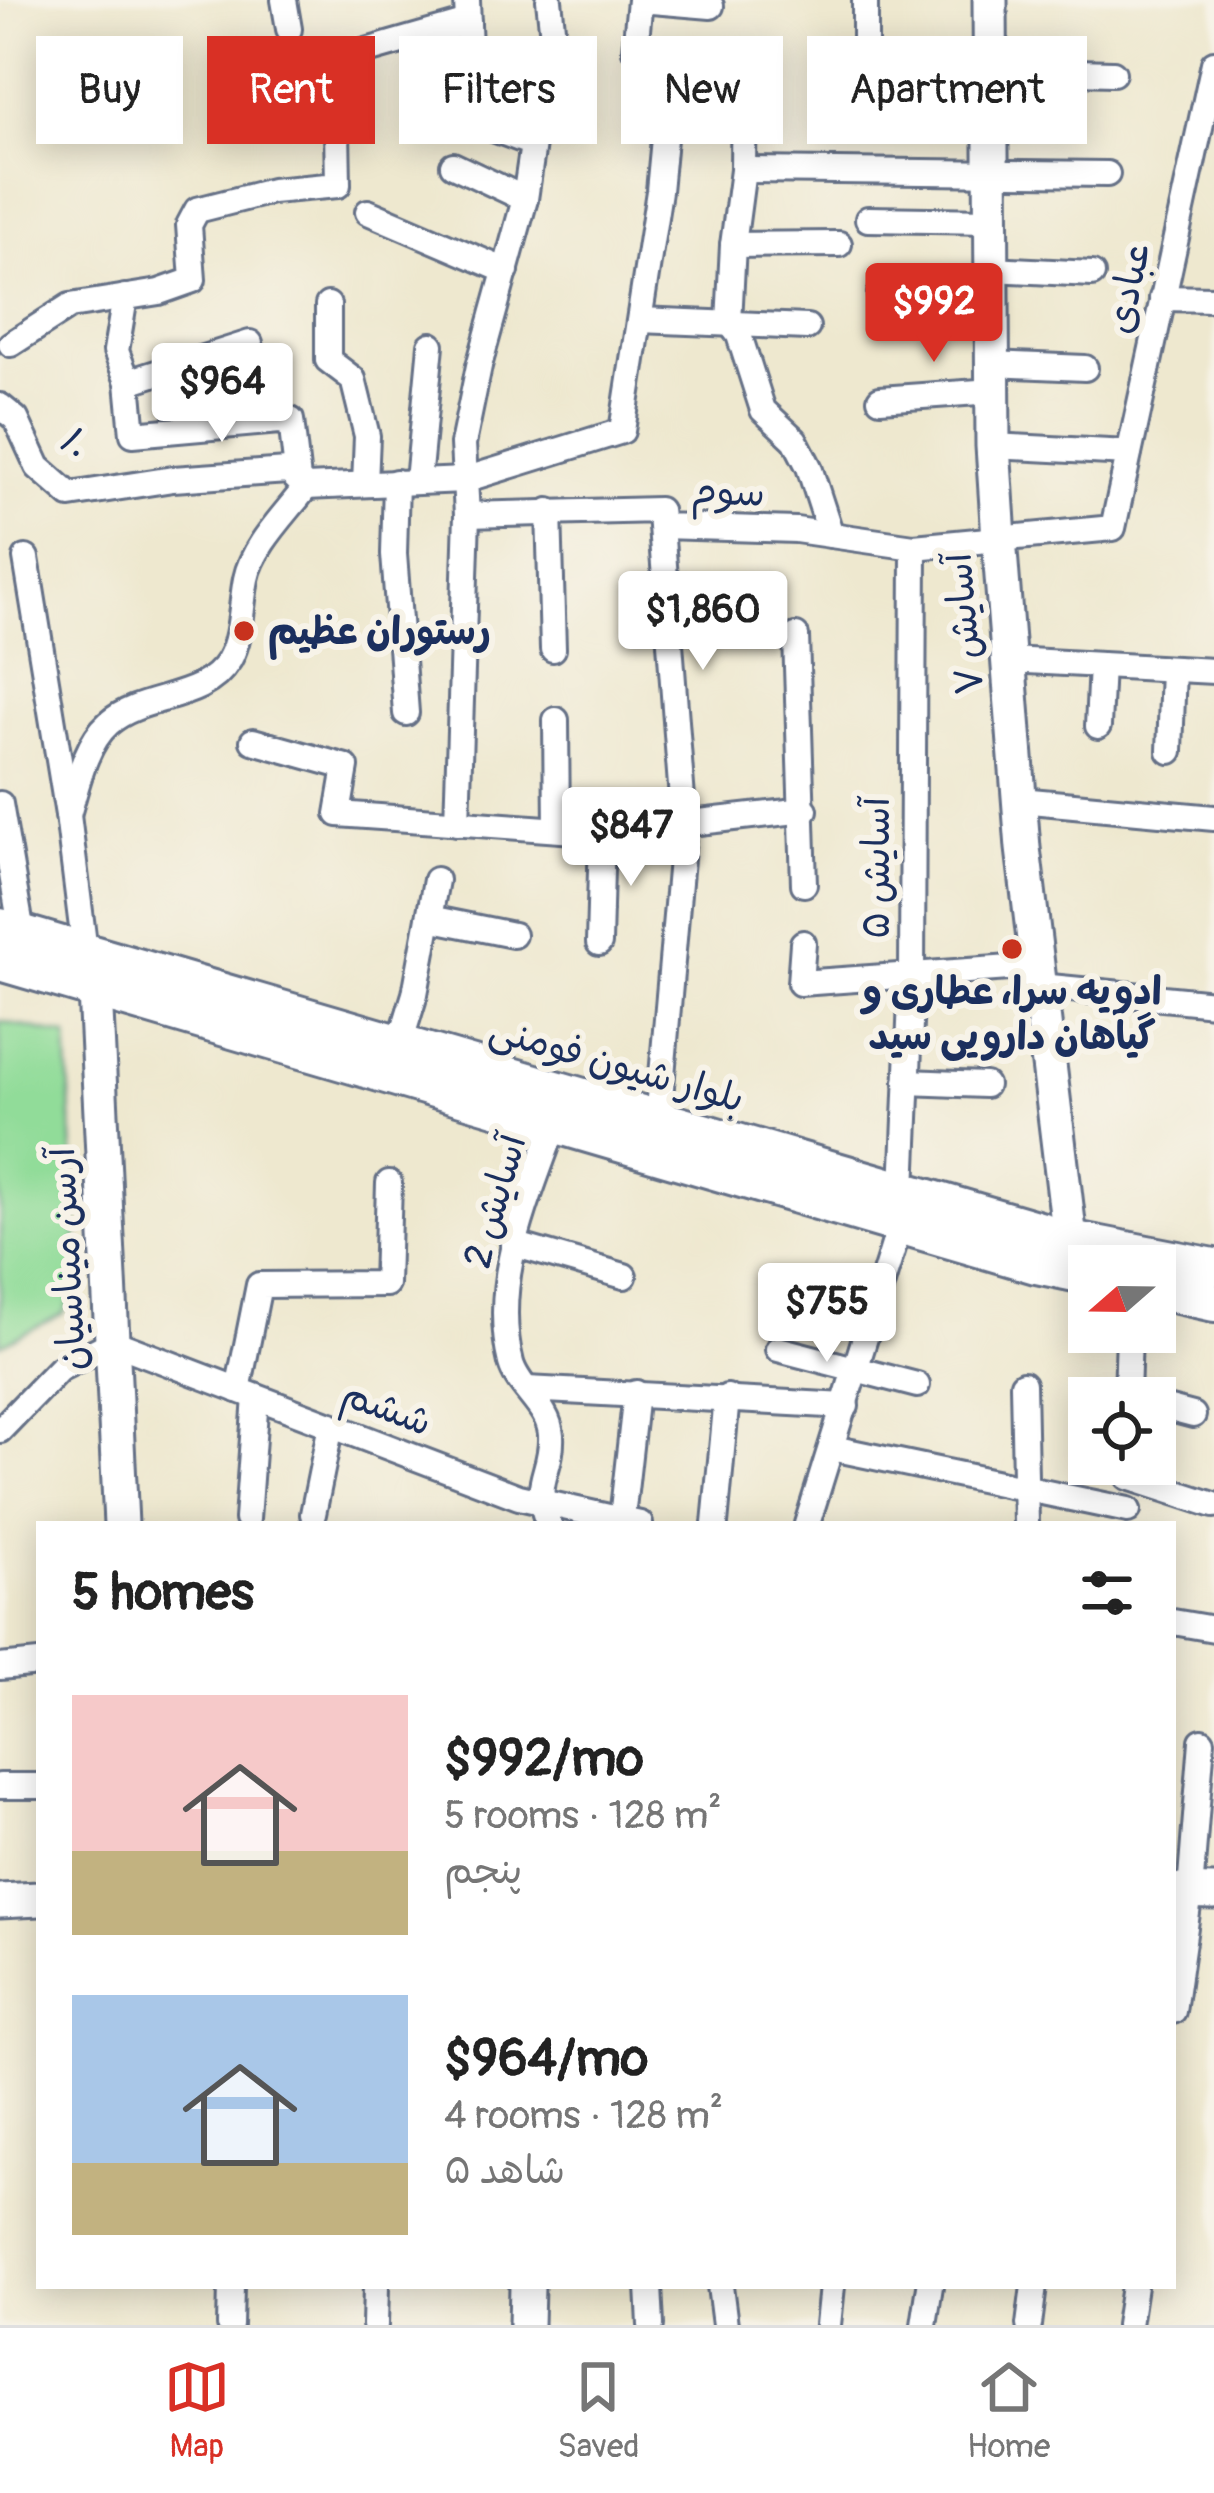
<!DOCTYPE html>
<html lang="en">
<head>
<meta charset="utf-8">
<style>
  :root { --surface:#fff; --page:#f2f2f2; --text:#222; --muted:#767676; --line:#e0e0e0; --accent:#d93025 }
  body { margin:0; font-family:Pangolin,"Playpen Sans Arabic",sans-serif; background:var(--page); color:var(--text); height:100vh; display:flex; flex-direction:column; font-size:45px; white-space:nowrap }
  * { box-sizing:border-box; margin:0 }
  p { font-size:39px; color:var(--muted) }
  .icon { flex:none; width:66px; height:66px; fill:none; stroke:currentColor; stroke-width:2; stroke-linecap:round; stroke-linejoin:round }
  .map { position:relative; flex:1; overflow:hidden }
  .drawer { position:absolute; left:36px; top:1521px; width:1140px; height:768px; display:flex; flex-direction:column; background:var(--surface); border-radius:0px; box-shadow:0 6px 30px #0003 }
  .drawer>* { flex:none }
  .hud { position:absolute; left:36px; top:36px; width:1143px; height:108px; display:flex; gap:24px }
  .needle { width:78px; rotate:250deg }
  .fabs { position:absolute; left:1068px; top:1245px; display:grid; gap:24px }
  .fabs a { display:grid; place-items:center; width:108px; height:108px; border-radius:0px; background:var(--surface); box-shadow:0 6px 30px #0003; font-size:60px }
  .price { position:absolute; translate:-50% -102px; padding:0 27px; border-radius:12px; background:#fff; color:#222; font-size:39px; line-height:78px; filter:drop-shadow(0 3px 6px #0008) }
  .price::after { content:''; position:absolute; left:50%; top:72px; width:36px; height:27px; margin-left:-18px; background:inherit; clip-path:polygon(0 0,100% 0,50% 100%) }
  .price.active { background:var(--accent); color:#fff }
  ul { padding:0; list-style:none }
  li { display:flex; align-items:center; gap:36px; height:300px; padding:0 36px }
  li span { display:grid; place-items:center; flex:none; width:336px; height:240px; border-radius:0px; color:#555 }
  li>.icon { margin-inline-start:auto }
  span .icon { width:144px; height:144px; fill:#fffc; stroke-width:1 }
  li b { font-size:51px }
  h2 { display:flex; justify-content:space-between; align-items:center; height:144px; padding:0 36px; font-size:51px }
  .chip { padding:0 42px; border-radius:0px; background:var(--surface); box-shadow:0 6px 30px #0003; font-size:42px; line-height:108px }
  .chip.active { background:var(--accent); color:#fff }
  .tabs { display:flex; justify-content:space-around; align-items:center; height:168px; border-top:3px solid var(--line); background:var(--surface); font-size:33px; color:var(--muted) }
  .tabs a { display:grid; justify-items:center; gap:6px }
  .tabs .active { color:var(--accent) }
  .map>svg:first-child { display:block }
  .grass { fill:#91dc99; stroke:#56867c; stroke-width:3 }
  .lines { fill:none; stroke-linecap:round; stroke-linejoin:round }
  .street-casing { stroke:#657086; stroke-width:30 }
  .secondary-casing { stroke:#657086; stroke-width:39 }
  .primary-casing { stroke:#657086; stroke-width:42 }
  .street { stroke:#fff; stroke-width:24 }
  .secondary { stroke:#fff; stroke-width:33 }
  .primary { stroke:#fff; stroke-width:36 }
  .poi-dot { fill:#c8321e; stroke:#f7f3e8; stroke-width:4.5 }
  .labels { text-anchor:middle; dominant-baseline:central; stroke-width:12; stroke-linejoin:round; paint-order:stroke }
  .street-label { font-size:39px; fill:#1b2f5e; stroke:#f7f3e8 }
  .poi-label { font-size:39px; font-weight:bold; fill:#1b2f5e; stroke:#f7f3e8; text-anchor:start }
</style>
</head>
<body>
<div class="map">
<svg width="1214" height="2325" viewBox="0 0 1214 2325">
  <rect width="100%" height="100%" fill="#f7f3e8"/>
  <filter id="ink" filterUnits="userSpaceOnUse"><feTurbulence type="fractalNoise" baseFrequency=".00833" numOctaves="2"/><feDisplacementMap in="SourceGraphic" scale="24" xChannelSelector="R" yChannelSelector="G"/><feConvolveMatrix kernelMatrix="1 2 1 2 8 2 1 2 1" color-interpolation-filters="sRGB"/></filter>
  <filter id="wash" filterUnits="userSpaceOnUse"><feTurbulence type="fractalNoise" baseFrequency=".004" numOctaves="4" result="noise"/><feDisplacementMap in="SourceGraphic" scale="48" xChannelSelector="R" yChannelSelector="G"/><feGaussianBlur stdDeviation="2.7" result="paint"/><feColorMatrix in="noise" values="0 0 0 0 0 0 0 0 0 0 0 0 0 0 0 0 0 1.4 0 .05"/><feComposite in="paint" operator="in"/></filter>
  <g filter="url(#wash)">
    <rect width="100%" height="100%" fill="#eee8cf"/>
    <path class="grass" d="M0 1021 67 1036 79 1277 64 1313 0 1345Z"/>
  </g>
  <g filter="url(#ink)">
    <g class="lines">
      <g class="street-casing">
        <g id="street">
          <path d="M284 0 289 29"/>
          <path d="M467 0 470 73"/>
          <path d="M549 0 559 92"/>
          <path d="M640 0 711 6"/>
          <path d="M865 0V66L1113 73"/>
          <path d="M635 50 640 0"/>
          <path d="M363 52 468 22"/>
          <path d="M744 74 743 170 733 245 729 322 739 335 763 410 795 440 809 467 831 535"/>
          <path d="M453 165 525 199"/>
          <path d="M743 170 1107 174"/>
          <path d="M368 212 506 271"/>
          <path d="M868 219 991 221"/>
          <path d="M733 245 839 244"/>
          <path d="M992 269 1092 274"/>
          <path d="M880 294 992 296"/>
          <path d="M125 297 116 351 128 382 133 434 291 420 298 480"/>
          <path d="M1162 298 1214 299"/>
          <path d="M328 305V360L353 379 367 436 365 484"/>
          <path d="M640 320 807 327"/>
          <path d="M11 344 70 306 159 292 193 280 189 225 197 210 272 191 338 185 337 129"/>
          <path d="M993 364 1085 368"/>
          <path d="M128 382 250 343"/>
          <path d="M880 399 993 391"/>
          <path d="M0 406 16 419 38 467 70 495 173 479 288 471 306 487 464 480 622 431 659 191 669 86"/>
          <path d="M993 446 1129 453"/>
          <path d="M418 481 431 345"/>
          <path d="M396 482 394 554 406 713"/>
          <path d="M549 511 553 649"/>
          <path d="M467 515 659 510 661 526 796 530 914 547 1113 528 1214 63"/>
          <path d="M26 558 68 815 85 952"/>
          <path d="M796 636 804 884"/>
          <path d="M1009 660 1214 671"/>
          <path d="M556 720 557 829"/>
          <path d="M1098 726 1101 665"/>
          <path d="M253 741 346 767 338 814 602 833 805 810"/>
          <path d="M1170 751 1173 669"/>
          <path d="M1020 800 1214 818"/>
          <path d="M0 804 22 933"/>
          <path d="M68 815C77 785 85 744 109 723 143 693 203 703 229 660 242 637 241 604 246 579 253 545 286 514 306 487"/>
          <path d="M457 823 467 515 463 444 479 366 525 199 533 144 485 126"/>
          <path d="M429 918 513 935"/>
          <path d="M599 943 602 833"/>
          <path d="M803 943 800 983 1037 966"/>
          <path d="M1040 986 1214 1003"/>
          <path d="M400 1043 415 994 436 880"/>
          <path d="M907 1082 985 1085"/>
          <path d="M658 1121 684 825 661 526"/>
          <path d="M903 1190 912 976 914 547"/>
          <path d="M513 1244 624 1276"/>
          <path d="M778 1349 917 1385"/>
          <path d="M1023 1384 1026 1524"/>
          <path d="M527 1389 846 1406"/>
          <path d="M238 1390 259 1285 386 1284 389 1183"/>
          <path d="M1127 1398 1129 1332"/>
          <path d="M1155 1405 1193 1415"/>
          <path d="M0 1430 59 1369 113 1342 519 1497 640 1524"/>
          <path d="M832 1448 1128 1510"/>
          <path d="M1128 1477 1214 1505"/>
          <path d="M313 1514 331 1425"/>
          <path d="M622 1518 636 1393"/>
          <path d="M247 1519 256 1397"/>
          <path d="M549 1524C530 1483 553 1472 551 1435 549 1406 518 1389 511 1363 490 1280 528 1201 555 1123"/>
          <path d="M715 1524 727 1397"/>
          <path d="M807 1524 901 1222"/>
          <path d="M1173 1622 1214 1629"/>
          <path d="M0 1667 39 1663"/>
          <path d="M0 1786H39"/>
          <path d="M1173 2011 1190 1892 1202 1741"/>
          <path d="M649 2286 651 2325"/>
          <path d="M720 2286 725 2325"/>
          <path d="M230 2325 231 2286"/>
          <path d="M375 2325 376 2286"/>
          <path d="M828 2325 832 2286"/>
          <path d="M924 2325 930 2286"/>
          <path d="M1029 2325 1034 2286"/>
          <path d="M1128 2325 1134 2286"/>
        </g>
      </g>
      <g class="secondary-casing">
        <g id="secondary">
          <path d="M990 0 993 446 999 538 1023 848 1070 1239"/>
          <path d="M95 991 121 1524"/>
          <path d="M1173 1891 1214 1892"/>
          <path d="M0 1901 39 1899"/>
          <path d="M526 2325 527 2286"/>
        </g>
      </g>
      <g class="primary-casing">
        <g id="primary">
          <path d="M0 927 1070 1239 1214 1267"/>
          <path d="M0 962 1036 1265 1089 1276"/>
          <path d="M1155 1290 1214 1303"/>
        </g>
      </g>
      <use href="#street" class="street"/>
      <use href="#secondary" class="secondary"/>
      <use href="#primary" class="primary"/>
    </g>
  </g>
  <g class="poi-dot">
    <circle cx="244" cy="631" r="12"/>
    <circle cx="1012" cy="949" r="12"/>
  </g>
  <g class="labels">
    <g class="street-label">
      <text transform="translate(1128 288) rotate(-78)">عبادی</text>
      <text transform="translate(75 445) rotate(51)">۱۰</text>
      <text transform="translate(728 492) rotate(2)">سوم</text>
      <text transform="translate(964 624) rotate(-95)">آسایش ۷</text>
      <text transform="translate(876 868) rotate(-90)">آسایش ۵</text>
      <text transform="translate(617 1064) rotate(16)">بلوار شیون فومنی</text>
      <text transform="translate(495 1201) rotate(-74)">آسایش 2</text>
      <text transform="translate(67 1259) rotate(-93)">آرسن میناسیان</text>
      <text transform="translate(387 1408) rotate(21)">ششم</text>
    </g>
    <g class="poi-label">
      <text x="268" y="631">رستوران عظیم</text>
      <text x="1012" y="991" text-anchor="middle">ادویه سرا، عطاری و<tspan x="1012" dy="45">گیاهان دارویی سید</tspan></text>
    </g>
  </g>
</svg>
<div class="fabs">
<a><svg class="needle" viewBox="-14 -14 28 28"><path d="M0-13l5 13h-10z" fill="#e53935"/><path d="M0 13l5-13h-10z" fill="#767676"/></svg></a>
<a><svg class="icon" aria-label="locate" viewBox="0 0 24 24"><circle cx="12" cy="12" r="6"/><path d="M12 2v4M12 18v4M2 12h4M18 12h4"/></svg></a>
</div>
<b class="price active" style="left:934px;top:365px">$992</b>
<b class="price" style="left:222px;top:445px">$964</b>
<b class="price" style="left:703px;top:673px">$1,860</b>
<b class="price" style="left:631px;top:889px">$847</b>
<b class="price" style="left:827px;top:1365px">$755</b>
<div class="hud">
<a class="chip">Buy</a>
<a class="chip active">Rent</a>
<a class="chip">Filters</a>
<a class="chip">New</a>
<a class="chip">Apartment</a>
</div>
<section class="drawer">
<h2>5 homes<svg class="icon" aria-label="filters" viewBox="0 0 24 24"><path d="M4 7h16M4 17h16"/><circle cx="9" cy="7" r="2"/><circle cx="15" cy="17" r="2"/></svg></h2>
<ul>
<li><span style="background:linear-gradient(#f6c9c9 65%,#c2b280 0)"><svg class="icon" aria-label="home" viewBox="0 0 24 24"><path d="M3 11l9-7 9 7M6 9v11h12V9"/></svg></span><div><b>$992/mo</b><p>5 rooms · 128 m²</p><p>پنجم</p></div></li>
<li><span style="background:linear-gradient(#a9c7e8 70%,#c2b280 0)"><svg class="icon" aria-label="home" viewBox="0 0 24 24"><path d="M3 11l9-7 9 7M6 9v11h12V9"/></svg></span><div><b>$964/mo</b><p>4 rooms · 128 m²</p><p>شاهد ۵</p></div></li>
</ul>
</section>
</div>
<nav class="tabs">
<a class="active"><svg class="icon" aria-label="map" viewBox="0 0 24 24"><path d="M3 6l6-2 6 2 6-2v14l-6 2-6-2-6 2zM9 4v14M15 6v14"/></svg>Map</a>
<a><svg class="icon" aria-label="saved" viewBox="0 0 24 24"><path d="M7 4h10v16l-5-4-5 4z"/></svg>Saved</a>
<a><svg class="icon" aria-label="home" viewBox="0 0 24 24"><path d="M3 11l9-7 9 7M6 9v11h12V9"/></svg>Home</a>
</nav>
</body>
</html>
